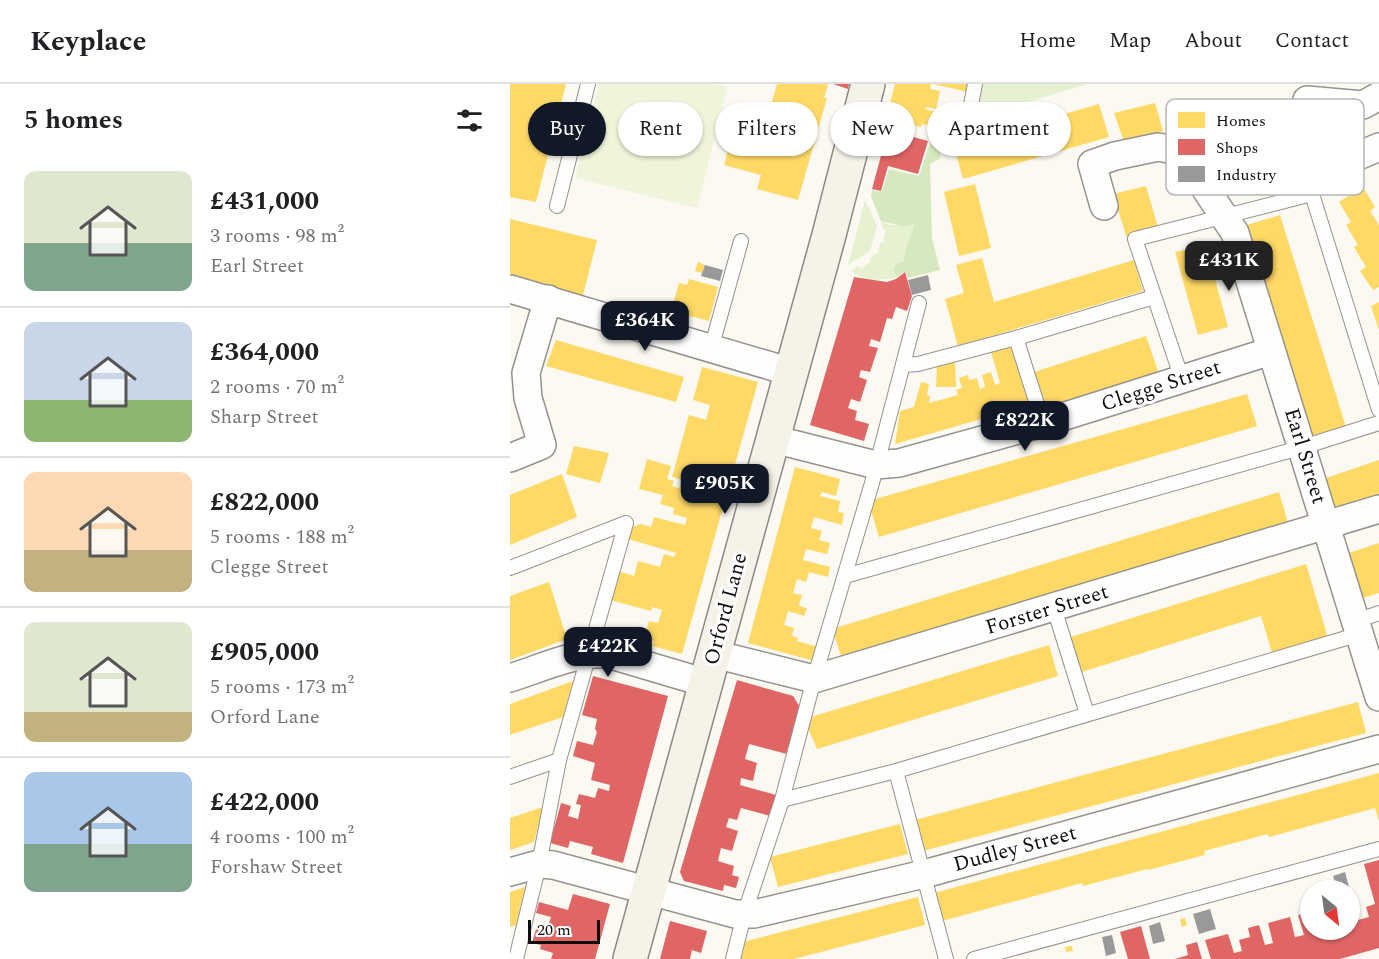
<!DOCTYPE html>
<html lang="en">
<head>
<meta charset="utf-8">
<style>
  :root { --surface:#fff; --page:#f2f2f2; --text:#202124; --muted:#757577; --line:#e0e0e0; --accent:#111827 }
  body { margin:0; font-family:Spectral,serif; background:var(--page); color:var(--text); height:100vh; display:flex; flex-direction:column; font-size:22px; white-space:nowrap }
  * { box-sizing:border-box; margin:0 }
  p { font-size:20px; color:var(--muted) }
  .icon { flex:none; width:33px; height:33px; fill:none; stroke:currentColor; stroke-width:2; stroke-linecap:round; stroke-linejoin:round }
  .map { position:relative; flex:1; overflow:hidden }
  .side { display:flex; flex-direction:column; background:var(--surface); width:510px }
  .side>* { flex:none }
  .banner { position:absolute; left:18px; top:18px; width:570px; height:54px; display:flex; gap:12px }
  .needle { width:39px; rotate:151deg }
  .tools { position:absolute; left:790px; top:796px; display:grid; gap:12px }
  .tools a { display:grid; place-items:center; width:60px; height:60px; border-radius:50%; background:var(--surface); box-shadow:0 2px 4px #0004; font-size:30px }
  .scale { position:absolute; left:18px; bottom:15px; width:72px; box-sizing:border-box; padding-left:6px; border:3px solid #0d0d0d; border-top:0; font-size:16px; line-height:21px; white-space:nowrap; color:#0d0d0d; -webkit-text-stroke:4px #fff; paint-order:stroke }
  .price { position:absolute; translate:-50% -51px; padding:0 14px; border-radius:12px; background:var(--accent); color:#fff; font-size:20px; line-height:39px; filter:drop-shadow(0 2px 3px #0008) }
  .price::after { content:''; position:absolute; left:50%; top:36px; width:18px; height:14px; margin-left:-9px; background:inherit; clip-path:polygon(0 0,100% 0,50% 100%) }
  .price.active { background:#222; color:#fff }
  ul { padding:0; list-style:none }
  li { display:flex; align-items:center; gap:18px; height:150px; padding:0 24px }
  li+li { border-top:2px solid var(--line) }
  li span { display:grid; place-items:center; flex:none; width:168px; height:120px; border-radius:12px; color:#555 }
  li>.icon { margin-inline-start:auto }
  span .icon { width:72px; height:72px; fill:#fffc; stroke-width:1 }
  li b { font-size:26px }
  h2 { display:flex; justify-content:space-between; align-items:center; height:72px; padding:0 24px; font-size:26px }
  .tag { padding:0 21px; border-radius:27px; background:var(--surface); box-shadow:0 2px 4px #0004; font-size:21px; line-height:54px }
  .tag.active { background:var(--accent); color:#fff }
  header { display:flex; align-items:center; gap:36px; box-sizing:border-box; height:84px; padding:0 30px; background:var(--surface); border-bottom:2px solid var(--line) }
  header strong { font-size:28px }
  nav { display:flex; gap:33px; margin-inline-start:auto; font-size:21px }
  main { display:flex; flex:1; min-height:0 }
  .map>svg:first-child { display:block }
  .green { fill:#e5f1d0 }
  .forest { fill:#d6e9be }
  .pitch { fill:#eff5da }
  .homes { fill:#ffd966 }
  .shops { fill:#e06666 }
  .industry { fill:#999 }
  .lines { fill:none; stroke-linecap:round; stroke-linejoin:round }
  .lane-casing { stroke:#949390; stroke-width:16 }
  .street-casing { stroke:#949390; stroke-width:30 }
  .secondary-casing { stroke:#8b8a86; stroke-width:36 }
  .lane { stroke:#fefefd; stroke-width:14 }
  .street { stroke:#fefefd; stroke-width:27 }
  .secondary { stroke:#f5f3e8; stroke-width:33 }
  .labels { text-anchor:middle; dominant-baseline:central; stroke-width:6; stroke-linejoin:round; paint-order:stroke }
  .street-label { font-size:21px; fill:#0d0d0d; stroke:#fff }
  .key { fill:#fff; stroke:#b6b6b6; stroke-width:1.5 }
  .key-label { font-size:16px; fill:#0d0d0d }
</style>
</head>
<body>
<header>
<strong>Keyplace</strong>
<nav><a>Home</a><a>Map</a><a>About</a><a>Contact</a></nav>
</header>
<main>
<section class="side">
<h2>5 homes<svg class="icon" aria-label="filters" viewBox="0 0 24 24"><path d="M4 7h16M4 17h16"/><circle cx="9" cy="7" r="2"/><circle cx="15" cy="17" r="2"/></svg></h2>
<ul>
<li><span style="background:linear-gradient(#dfe7d0 60%,#7fa58c 0)"><svg class="icon" aria-label="home" viewBox="0 0 24 24"><path d="M3 11l9-7 9 7M6 9v11h12V9"/></svg></span><div><b>£431,000</b><p>3 rooms · 98 m²</p><p>Earl Street</p></div></li>
<li><span style="background:linear-gradient(#c9d6e8 65%,#8fb573 0)"><svg class="icon" aria-label="home" viewBox="0 0 24 24"><path d="M3 11l9-7 9 7M6 9v11h12V9"/></svg></span><div><b>£364,000</b><p>2 rooms · 70 m²</p><p>Sharp Street</p></div></li>
<li><span style="background:linear-gradient(#ffd9b3 65%,#c2b280 0)"><svg class="icon" aria-label="home" viewBox="0 0 24 24"><path d="M3 11l9-7 9 7M6 9v11h12V9"/></svg></span><div><b>£822,000</b><p>5 rooms · 188 m²</p><p>Clegge Street</p></div></li>
<li><span style="background:linear-gradient(#dfe7d0 75%,#c2b280 0)"><svg class="icon" aria-label="home" viewBox="0 0 24 24"><path d="M3 11l9-7 9 7M6 9v11h12V9"/></svg></span><div><b>£905,000</b><p>5 rooms · 173 m²</p><p>Orford Lane</p></div></li>
<li><span style="background:linear-gradient(#a9c7e8 60%,#7fa58c 0)"><svg class="icon" aria-label="home" viewBox="0 0 24 24"><path d="M3 11l9-7 9 7M6 9v11h12V9"/></svg></span><div><b>£422,000</b><p>4 rooms · 100 m²</p><p>Forshaw Street</p></div></li>
</ul>
</section>
<div class="map">
<svg width="869" height="875" viewBox="0 0 869 875">
  <rect width="100%" height="100%" fill="#fbf9f1"/>
  <g class="green">
    <path d="M473 0H578L467 33Z"/>
    <path d="M355 116 367 142 360 167 338 181Z"/>
    <path d="M371 137 380 141 404 139C401 153 394 163 394 177L386 180 383 185 387 193C373 197 353 197 341 187L348 182 351 185 361 177 360 174 368 168 370 158 373 159 376 146 373 145Z"/>
  </g>
  <path class="forest" d="M420 59 429 62 431 74 420 80 422 154 430 186 398 194 395 187 387 193 383 185 386 180 394 177C394 163 401 153 404 140L393 142 371 137 361 112 362 106 372 108 379 85 409 92Z"/>
  <path class="pitch" d="M89 0H204L217 3 187 124 65 94Z"/>
  <g class="homes">
    <path d="M0 0H56L26 118 0 113Z"/>
    <path d="M267 0H318L314 14H317L288 116 247 105 251 91 214 81 227 34 255 42Z"/>
    <path d="M385 0H421L420 5 430 7 426 25 416 23 415 25 430 29 427 43 412 40 411 43 376 35Z"/>
    <path d="M423 0H460L458 8Z"/>
    <path d="M645 19 653 47 614 58 604 29Z"/>
    <path d="M589 20 599 53 453 95 444 62Z"/>
    <path d="M465 100 481 164 449 172 434 108Z"/>
    <path d="M636 102 651 154 619 161 603 110Z"/>
    <path d="M853 103 865 123 860 127 869 141V203L863 206 850 187 856 183 844 163 848 161 836 141 841 138 829 118Z"/>
    <path d="M770 131 836 343 799 354 733 142Z"/>
    <path d="M0 135 87 156 72 215 0 196Z"/>
    <path d="M696 162 718 243 688 251 665 168Z"/>
    <path d="M472 174 484 218 624 176 633 207 448 262 435 215 454 209 446 181Z"/>
    <path d="M188 178 195 181 192 189 185 187Z"/>
    <path d="M179 195 208 203 199 237 161 227 169 199 177 201Z"/>
    <path d="M869 218V246L861 222Z"/>
    <path d="M636 252 649 290 530 327 518 290Z"/>
    <path d="M46 256 174 293 166 318 36 282Z"/>
    <path d="M501 262 519 321 385 360 390 327 404 323 411 298 419 300 417 311 420 312 419 319 448 311 446 306 452 304 449 294 458 291 459 296 467 294 470 305 475 303 472 291 481 288 485 301 490 299 481 268Z"/>
    <path d="M445 278 446 303H426L427 283Z"/>
    <path d="M192 283 248 298 172 570 142 562 144 557 134 555 139 537 148 539 152 526 142 523 141 527 100 516 108 487 124 492 128 477 150 483 154 470 164 473 166 469 118 455 122 443 131 440 141 443 144 433 175 441 177 434 163 430 164 424 150 420 153 411 129 405 137 375 161 382 157 395 164 397 162 402 169 404 172 396 162 393 179 331 196 336 200 321 183 316Z"/>
    <path d="M737 310 747 342 369 453 358 417Z"/>
    <path d="M64 362 99 369 90 399 56 390Z"/>
    <path d="M869 376V417L821 431 810 396Z"/>
    <path d="M285 383 330 395 326 412 312 408 310 412 330 417 328 428 334 429 332 441 304 433 301 444 312 447 309 456 320 459 317 470 296 465 293 476 320 483 318 493 299 488 296 498 287 495 283 509 292 511 289 522 297 524 294 532 278 527 274 541 284 544 282 552 288 554 287 557 308 563 304 577 238 559Z"/>
    <path d="M52 390 67 433 0 461V411Z"/>
    <path d="M769 408 778 439 332 575 322 545Z"/>
    <path d="M869 459V509L849 515 833 471Z"/>
    <path d="M796 480 818 554 763 572 751 532 562 591 551 556Z"/>
    <path d="M39 498 57 555 0 576V512Z"/>
    <path d="M539 561 548 592 307 665 294 635Z"/>
    <path d="M63 597 53 633 0 651V620Z"/>
    <path d="M848 618 856 649 413 767 405 736Z"/>
    <path d="M869 689V737L865 724 759 753 758 750 694 767 695 771 638 786 637 785 573 802 572 799 432 837 424 809Z"/>
    <path d="M33 723 24 758 0 766V734Z"/>
    <path d="M390 740 398 770 268 803 260 773Z"/>
    <path d="M15 803 6 841 0 843V808Z"/>
    <path d="M408 813 415 841 284 875H228L233 858Z"/>
    <path d="M675 834 677 841 672 843 670 835Z"/>
    <path d="M562 862 563 867 556 868 555 863Z"/>
  </g>
  <g class="shops">
    <path d="M323 0H339L338 5Z"/>
    <path d="M378 46 418 57 408 90 378 82 371 107 362 105Z"/>
    <path d="M395 188 402 212 397 227 386 223 382 235 377 234 370 258 361 255 359 262 368 264 360 288 351 286 349 293 357 296 350 318 341 315 338 324 347 327 345 336 359 340 354 357 300 341 344 193 377 198 386 195Z"/>
    <path d="M83 592 158 612 113 779 81 770 83 763 60 757 58 764 40 759 51 719 61 722 58 732 68 735 71 721 66 720 69 710 85 714 88 704 99 707 100 701 81 696 85 679 63 672 67 657 83 661 87 648 85 645 87 635 72 631Z"/>
    <path d="M227 596 283 612 290 623 277 670 239 660 235 675 247 679 243 697 231 694 230 701 266 711 260 732 231 724 227 736 219 734 216 743 228 747 222 767 211 764 208 777 224 782 222 791 229 793 226 804 214 801 213 807 174 797 170 788Z"/>
    <path d="M869 776V864L830 875H701L695 856 718 850 724 869 732 867 729 856 740 853 738 844 749 841 755 861 763 859 758 839 780 833 785 853 794 851 788 831 799 828 798 823 801 822V846H840V817L842 816 848 836 859 833 856 823 865 820 854 780Z"/>
    <path d="M63 810 100 820 85 875H41L43 869 30 865 31 861 22 859 27 842 37 845 41 833 26 829 29 818 58 826Z"/>
    <path d="M160 837 197 847 191 869 182 866 180 875H150Z"/>
    <path d="M631 842 640 875H618L610 848Z"/>
    <path d="M687 858 692 875H665L678 871 676 861Z"/>
  </g>
  <g class="industry">
    <path d="M195 181 213 186 210 197 191 192Z"/>
    <path d="M418 191 421 206 402 211 398 196Z"/>
    <path d="M835 788 840 807H828L823 792Z"/>
    <path d="M700 825 706 845 689 850 683 830Z"/>
    <path d="M650 838 655 857 643 860 639 842Z"/>
    <path d="M602 851 606 869 596 872 592 853Z"/>
  </g>
  <g class="lines">
    <g class="lane-casing">
      <g id="lane">
        <path d="M459 31 465 0"/>
        <path d="M802 110 869 326"/>
        <path d="M47 122 78 0"/>
        <path d="M506 254 533 339"/>
        <path d="M201 265 231 157"/>
        <path d="M393 281 408 280 506 254 644 213"/>
        <path d="M672 295 625 155 802 110 805 97"/>
        <path d="M0 484 116 439 49 676 29 780 6 875"/>
        <path d="M335 492 793 363 869 339"/>
        <path d="M544 524 577 630"/>
        <path d="M846 537 869 529"/>
        <path d="M386 687 436 875"/>
        <path d="M0 693 49 676"/>
        <path d="M272 716 386 687 850 550"/>
        <path d="M223 875 234 831 272 716 304 595 362 399 409 219"/>
        <path d="M464 875 869 765"/>
      </g>
    </g>
    <g class="street-casing">
      <g id="street">
        <path d="M797 16 853 21 869 12"/>
        <path d="M805 97 848 72 869 63"/>
        <path d="M594 122 582 80 605 72 648 63 659 65 671 72 681 83 725 149 869 613"/>
        <path d="M0 205 281 288"/>
        <path d="M263 355 366 381 389 379 533 339 761 267"/>
        <path d="M0 374 32 361 18 314 16 289 38 215"/>
        <path d="M204 570 304 595 869 425"/>
        <path d="M0 594C32 584 64 568 98 570L196 599"/>
        <path d="M0 788 29 780 43 781 225 830H244L414 790 869 665"/>
      </g>
    </g>
    <g class="secondary-casing">
      <path id="secondary" d="M120 875 319 151 358 0"/>
    </g>
    <use href="#lane" class="lane"/>
    <use href="#street" class="street"/>
    <use href="#secondary" class="secondary"/>
  </g>
  <g class="labels">
    <g class="street-label">
      <text transform="translate(651 302) rotate(-18)">Clegge Street</text>
      <text transform="translate(795 372) rotate(73)">Earl Street</text>
      <text transform="translate(216 525) rotate(-75)">Orford Lane</text>
      <text transform="translate(537 526) rotate(-17)">Forster Street</text>
      <text transform="translate(505 765) rotate(-15)">Dudley Street</text>
    </g>
  </g>
  <rect x="656" y="15" width="198" height="96" rx="9" class="key"/>
  <rect x="668" y="28" width="27" height="16" fill="#ffd966"/>
  <rect x="668" y="55" width="27" height="16" fill="#e06666"/>
  <rect x="668" y="82" width="27" height="16" fill="#999"/>
  <g class="key-label">
    <text x="706" y="42">Homes</text>
    <text x="706" y="69">Shops</text>
    <text x="706" y="96">Industry</text>
  </g>
</svg>
<div class="tools">
<a><svg class="needle" viewBox="-14 -14 28 28"><path d="M0-13l5 13h-10z" fill="#e53935"/><path d="M0 13l5-13h-10z" fill="#757577"/></svg></a>
</div>
<div class="scale">20 m</div>
<b class="price active" style="left:719px;top:208px">£431K</b>
<b class="price" style="left:135px;top:268px">£364K</b>
<b class="price" style="left:515px;top:368px">£822K</b>
<b class="price" style="left:215px;top:431px">£905K</b>
<b class="price" style="left:98px;top:594px">£422K</b>
<div class="banner">
<a class="tag active">Buy</a>
<a class="tag">Rent</a>
<a class="tag">Filters</a>
<a class="tag">New</a>
<a class="tag">Apartment</a>
</div>
</div>
</main>
</body>
</html>
